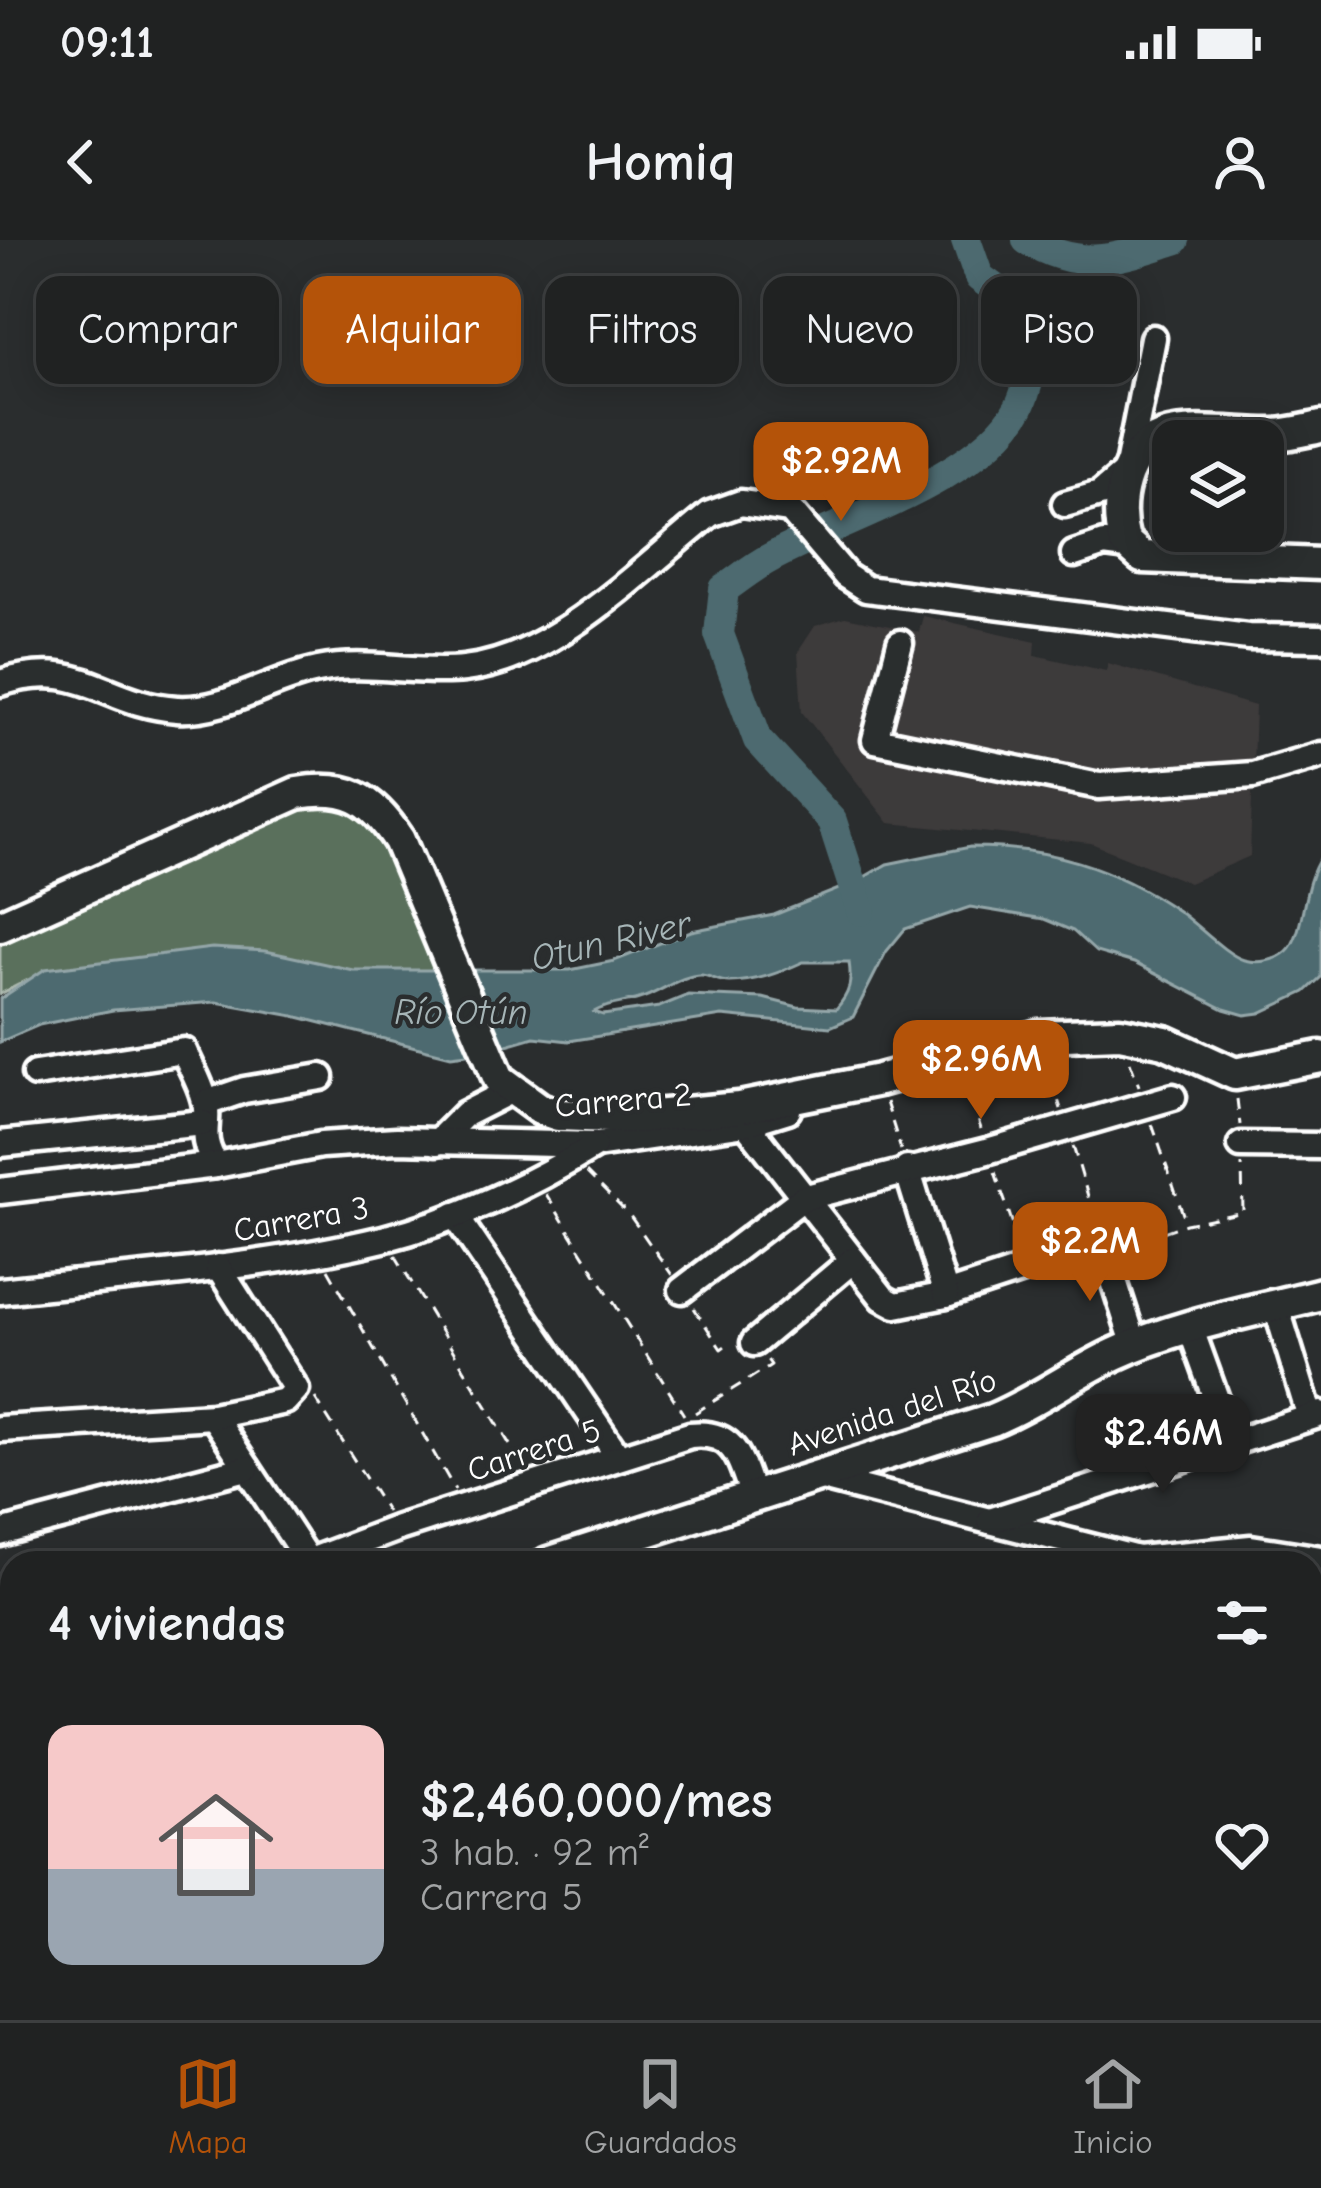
<!DOCTYPE html>
<html lang="es">
<head>
<meta charset="utf-8">
<style>
  :root { --surface:#202222; --page:#282a2a; --text:#f1f3f6; --muted:#a2a4a5; --line:#3d3f40; --accent:#b45309 }
  body { margin:0; font-family:"Comic Neue",sans-serif; background:var(--page); color:var(--text); height:100vh; display:flex; flex-direction:column; font-size:45px; white-space:nowrap }
  * { box-sizing:border-box; margin:0 }
  p { font-size:39px; color:var(--muted) }
  .icon { flex:none; width:66px; height:66px; fill:none; stroke:currentColor; stroke-width:2; stroke-linecap:round; stroke-linejoin:round }
  .map { position:relative; flex:1; overflow:hidden }
  .drawer { position:absolute; left:0px; top:1311px; width:1323px; height:471px; display:flex; flex-direction:column; background:var(--surface); border-radius:36px 36px 0 0; box-shadow:0 6px 30px #0003,0 0 0 3px var(--line) }
  .drawer>* { flex:none }
  .top-card { position:absolute; left:36px; top:36px; width:1251px; height:108px; display:flex; gap:24px }
  .controls { position:absolute; left:1152px; top:180px; display:grid; gap:24px }
  .controls a { display:grid; place-items:center; width:132px; height:132px; border-radius:24px; background:var(--surface); box-shadow:0 6px 30px #0003,0 0 0 3px var(--line); font-size:60px }
  .price { position:absolute; translate:-50% -102px; padding:0 27px; border-radius:24px; background:var(--accent); color:#fff; font-size:39px; line-height:78px; filter:drop-shadow(0 3px 6px #0008) }
  .price::after { content:''; position:absolute; left:50%; top:72px; width:36px; height:27px; margin-left:-18px; background:inherit; clip-path:polygon(0 0,100% 0,50% 100%) }
  .price.on { background:#222; color:#fff }
  ul { padding:0; list-style:none }
  li { display:flex; align-items:center; gap:36px; height:300px; padding:0 48px }
  li span { display:grid; place-items:center; flex:none; width:336px; height:240px; border-radius:24px; color:#555 }
  li>.icon { margin-inline-start:auto }
  span .icon { width:144px; height:144px; fill:#fffc; stroke-width:1 }
  li b { font-size:51px }
  h2 { display:flex; justify-content:space-between; align-items:center; height:144px; padding:0 48px; font-size:51px }
  .pill { padding:0 42px; border-radius:24px; background:var(--surface); box-shadow:0 6px 30px #0003,0 0 0 3px var(--line); font-size:42px; line-height:108px }
  .pill.on { background:var(--accent); color:#fff }
  .status { display:flex; justify-content:space-between; align-items:center; height:84px; padding:0 60px; background:var(--surface); direction:ltr }
  .status svg { height:33px; fill:currentColor }
  header { display:flex; justify-content:space-between; align-items:center; height:156px; padding:0 48px; background:var(--surface); font-size:54px; font-weight:800 }
  .tabs { display:flex; justify-content:space-around; align-items:center; height:168px; border-top:3px solid var(--line); background:var(--surface); font-size:33px; color:var(--muted) }
  .tabs a { display:grid; justify-items:center; gap:6px }
  .tabs .on { color:var(--accent) }
  .map>svg:first-child { display:block }
  .built { fill:#3e3a3b }
  .green { fill:#5a705c; stroke:#acb8ae; stroke-width:3 }
  .water { fill:#4d6b6f; stroke:#94a6a9; stroke-width:3; fill-rule:evenodd }
  .lines { fill:none; stroke-linecap:round; stroke-linejoin:round }
  .stream { stroke:#94a6a9; stroke-width:4.5 }
  .river { stroke:#4d6b6f; stroke-width:30 }
  .minor-casing { stroke:#fff; stroke-width:33 }
  .major-casing { stroke:#fff; stroke-width:39 }
  .path { stroke:#fff; stroke-width:3; stroke-dasharray:12 9; stroke-linecap:butt }
  .minor { stroke:#2a2d2e; stroke-width:24 }
  .major { stroke:#2a2d2e; stroke-width:30 }
  .labels { text-anchor:middle; dominant-baseline:central; stroke-width:9; stroke-linejoin:round; paint-order:stroke }
  .street-label { font-size:33px; fill:#fff; stroke:#2a2d2e }
  .water-label { font-size:36px; font-style:italic; fill:#a6b5b7; stroke:#2a2d2e }
</style>
</head>
<body>
<div class="status"><b>09:11</b><svg viewBox="0 0 49 12"><path d="M0 12V9h3v3zM5 12V6h3v6zM10 12V3h3v9zM15 12V0h3v12zM26 1h20v11H26zM47 4h2v5h-2z"/></svg></div>
<header><svg class="icon" aria-label="back" viewBox="0 0 24 24"><path d="M15 5l-7 7 7 7"/></svg>Homiq<svg class="icon" aria-label="person" viewBox="0 0 24 24"><circle cx="12" cy="8" r="4"/><path d="M4 21q1-7 8-7t8 7"/></svg></header>
<div class="map">
<svg width="1321" height="1780" viewBox="0 0 1321 1780">
  <rect width="100%" height="100%" fill="#2a2d2e"/>
  <filter id="ink" filterUnits="userSpaceOnUse"><feTurbulence type="fractalNoise" baseFrequency=".00833" numOctaves="2"/><feDisplacementMap in="SourceGraphic" scale="24" xChannelSelector="R" yChannelSelector="G"/><feConvolveMatrix kernelMatrix="1 2 1 2 8 2 1 2 1" color-interpolation-filters="sRGB"/></filter>
  <g filter="url(#ink)">
    <path class="built" d="M923 376 1036 401 1035 415 1106 431 1108 423 1255 466 1250 616 1189 643 1091 603 889 583 802 472 798 412 815 386 845 377 919 392Z"/>
    <g class="green">
      <path d="M318 549 380 587 445 761 28 740 0 754V686Z"/>
      <path d="M0 1409 12 1416V1588L0 1578Z"/>
      <path d="M291 1770H431L433 1780H298Z"/>
    </g>
    <path class="water" d="M970 607C1049 607 1112 626 1178 671 1196 683 1226 715 1244 720 1258 724 1276 721 1287 711 1305 694 1301 646 1321 617V737L1305 752 1260 773 1245 775 1224 769 1134 723 1096 712 1073 691 1044 679 970 667 905 689 886 712 853 777 830 787 722 776 569 801 534 797 483 812 451 816 294 776 216 762 113 770 39 785 0 802V759L45 729 212 708 266 711 353 730H570L614 721 691 691 774 675 854 643 887 624ZM803 722H849C852 743 850 753 836 769L798 767 763 758 688 755 659 767 603 775 594 772C609 763 623 764 639 759 659 754 681 734 702 735 711 736 719 742 729 742 755 742 779 733 803 722Z"/>
    <g class="lines">
      <path class="stream" d="M0 1463 12 1473"/>
      <g class="river">
        <path d="M1027 0C1083 33 1117 18 1175 0"/>
        <path d="M861 671 832 581 758 500 719 394 724 349C739 339 754 326 770 318 837 281 982 238 1019 167 1030 145 1032 119 1036 96L1019 66 979 37 966 0"/>
      </g>
      <g class="minor-casing">
        <g id="minor">
          <path d="M1065 264 1100 254 1127 231 1153 98"/>
          <path d="M1074 314 1104 304 1127 307"/>
          <path d="M900 403 875 500 1099 546 1253 535 1321 515"/>
          <path d="M0 443C83 417 103 464 177 469 225 472 271 439 318 430 367 420 415 434 464 429 554 420 641 329 710 274L741 263 790 270 846 336 866 349 1248 397 1321 398"/>
          <path d="M35 834 184 811C190 826 200 842 204 858 212 884 196 894 216 925"/>
          <path d="M206 863 244 850 321 837"/>
          <path d="M746 883 883 1058 896 1065 946 1055 1102 1004 1135 1106"/>
          <path d="M437 902 465 874 512 850"/>
          <path d="M0 904 203 883"/>
          <path d="M1241 905 1321 906"/>
          <path d="M907 929 946 1055"/>
          <path d="M0 951 216 925 321 905 397 900 596 905 746 883 788 870"/>
          <path d="M455 975 618 1216"/>
          <path d="M682 1050 803 958 987 911 1173 857"/>
          <path d="M0 1051C127 1037 258 1029 383 999 455 981 531 945 594 906"/>
          <path d="M1276 1066 1310 1177"/>
          <path d="M1190 1087 1232 1203"/>
          <path d="M754 1103 853 1020"/>
          <path d="M213 1176 309 1322"/>
          <path d="M0 1189 213 1176 285 1161 296 1149 218 1027"/>
          <path d="M814 1236 1138 1319 1251 1308 1321 1319"/>
          <path d="M990 1281 1321 1174"/>
          <path d="M0 1293 247 1228"/>
          <path d="M305 1323 398 1288 690 1195C736 1190 740 1220 753 1256"/>
          <path d="M1311 1514 1321 1515"/>
          <path d="M0 1578 12 1588"/>
          <path d="M287 1770 294 1780"/>
          <path d="M432 1770 435 1780"/>
          <path d="M875 1770 983 1776"/>
          <path d="M1194 1770V1780"/>
          <path d="M460 1780 522 1770"/>
          <path d="M611 1780 612 1770"/>
          <path d="M821 1780 822 1770"/>
        </g>
      </g>
      <g class="major-casing">
        <g id="major">
          <path d="M1321 187C1306 190 1290 194 1275 195 1243 196 1193 187 1163 197 1122 212 1114 265 1124 301L1142 317 1321 324"/>
          <path d="M0 686 297 553C348 545 371 557 399 600L499 839 540 869 558 875 633 878 739 868 879 840 1038 796 1120 793 1165 802 1235 834 1321 817"/>
          <path d="M548 1323 992 1180C1036 1162 1072 1134 1115 1114 1179 1084 1252 1072 1321 1054"/>
          <path d="M1311 1484 1321 1485"/>
          <path d="M1311 1677 1321 1678"/>
          <path d="M0 1756 12 1754"/>
          <path d="M0 1777 13 1780"/>
          <path d="M145 1780 167 1770"/>
        </g>
      </g>
      <g class="path">
        <path d="M1046 821 1061 869"/>
        <path d="M1130 822 1139 846"/>
        <path d="M966 841 981 889"/>
        <path d="M1237 859 1240 885"/>
        <path d="M886 862 901 910"/>
        <path d="M1152 884 1186 983"/>
        <path d="M1073 906 1096 983"/>
        <path d="M586 932 630 976 672 1035"/>
        <path d="M995 932 1021 1008"/>
        <path d="M546 954 684 1175"/>
        <path d="M1124 1006 1186 984 1243 972 1242 925"/>
        <path d="M395 1015 524 1228"/>
        <path d="M328 1029 455 1250"/>
        <path d="M694 1068 721 1109 732 1101"/>
        <path d="M315 1158 387 1272"/>
        <path d="M695 1173 771 1125 766 1118"/>
      </g>
      <use href="#minor" class="minor"/>
      <use href="#major" class="major"/>
    </g>
  </g>
  <g class="labels">
    <g class="street-label">
      <text transform="translate(623 860) rotate(-5)">Carrera 2</text>
      <text transform="translate(301 979) rotate(-10)">Carrera 3</text>
      <text transform="translate(892 1172) rotate(-18)">Avenida del Río</text>
      <text transform="translate(534 1210) rotate(-18)">Carrera 5</text>
    </g>
    <g class="water-label">
      <text transform="translate(611 701) rotate(-13)">Otun River</text>
      <text x="461" y="772">Río Otún</text>
    </g>
  </g>
</svg>
<div class="controls">
<a><svg class="icon" aria-label="layers" viewBox="0 0 24 24"><path d="M12 4l9 5-9 5-9-5zM3 14l9 5 9-5"/></svg></a>
</div>
<b class="price" style="left:841px;top:284px">$2.92M</b>
<b class="price" style="left:981px;top:882px">$2.96M</b>
<b class="price" style="left:1090px;top:1064px">$2.2M</b>
<b class="price on" style="left:1163px;top:1256px">$2.46M</b>
<div class="top-card">
<a class="pill">Comprar</a>
<a class="pill on">Alquilar</a>
<a class="pill">Filtros</a>
<a class="pill">Nuevo</a>
<a class="pill">Piso</a>
</div>
<section class="drawer">
<h2>4 viviendas<svg class="icon" aria-label="filters" viewBox="0 0 24 24"><path d="M4 7h16M4 17h16"/><circle cx="9" cy="7" r="2"/><circle cx="15" cy="17" r="2"/></svg></h2>
<ul>
<li><span style="background:linear-gradient(#f6c9c9 60%,#9aa5b1 0)"><svg class="icon" aria-label="home" viewBox="0 0 24 24"><path d="M3 11l9-7 9 7M6 9v11h12V9"/></svg></span><div><b>$2,460,000/mes</b><p>3 hab. · 92 m²</p><p>Carrera 5</p></div><svg class="icon" aria-label="heart" viewBox="0 0 24 24"><path d="M12 20l-8-8c-3-5 5-10 8-4 3-6 11-1 8 4z"/></svg></li>
</ul>
</section>
</div>
<nav class="tabs">
<a class="on"><svg class="icon" aria-label="map" viewBox="0 0 24 24"><path d="M3 6l6-2 6 2 6-2v14l-6 2-6-2-6 2zM9 4v14M15 6v14"/></svg>Mapa</a>
<a><svg class="icon" aria-label="saved" viewBox="0 0 24 24"><path d="M7 4h10v16l-5-4-5 4z"/></svg>Guardados</a>
<a><svg class="icon" aria-label="home" viewBox="0 0 24 24"><path d="M3 11l9-7 9 7M6 9v11h12V9"/></svg>Inicio</a>
</nav>
</body>
</html>
